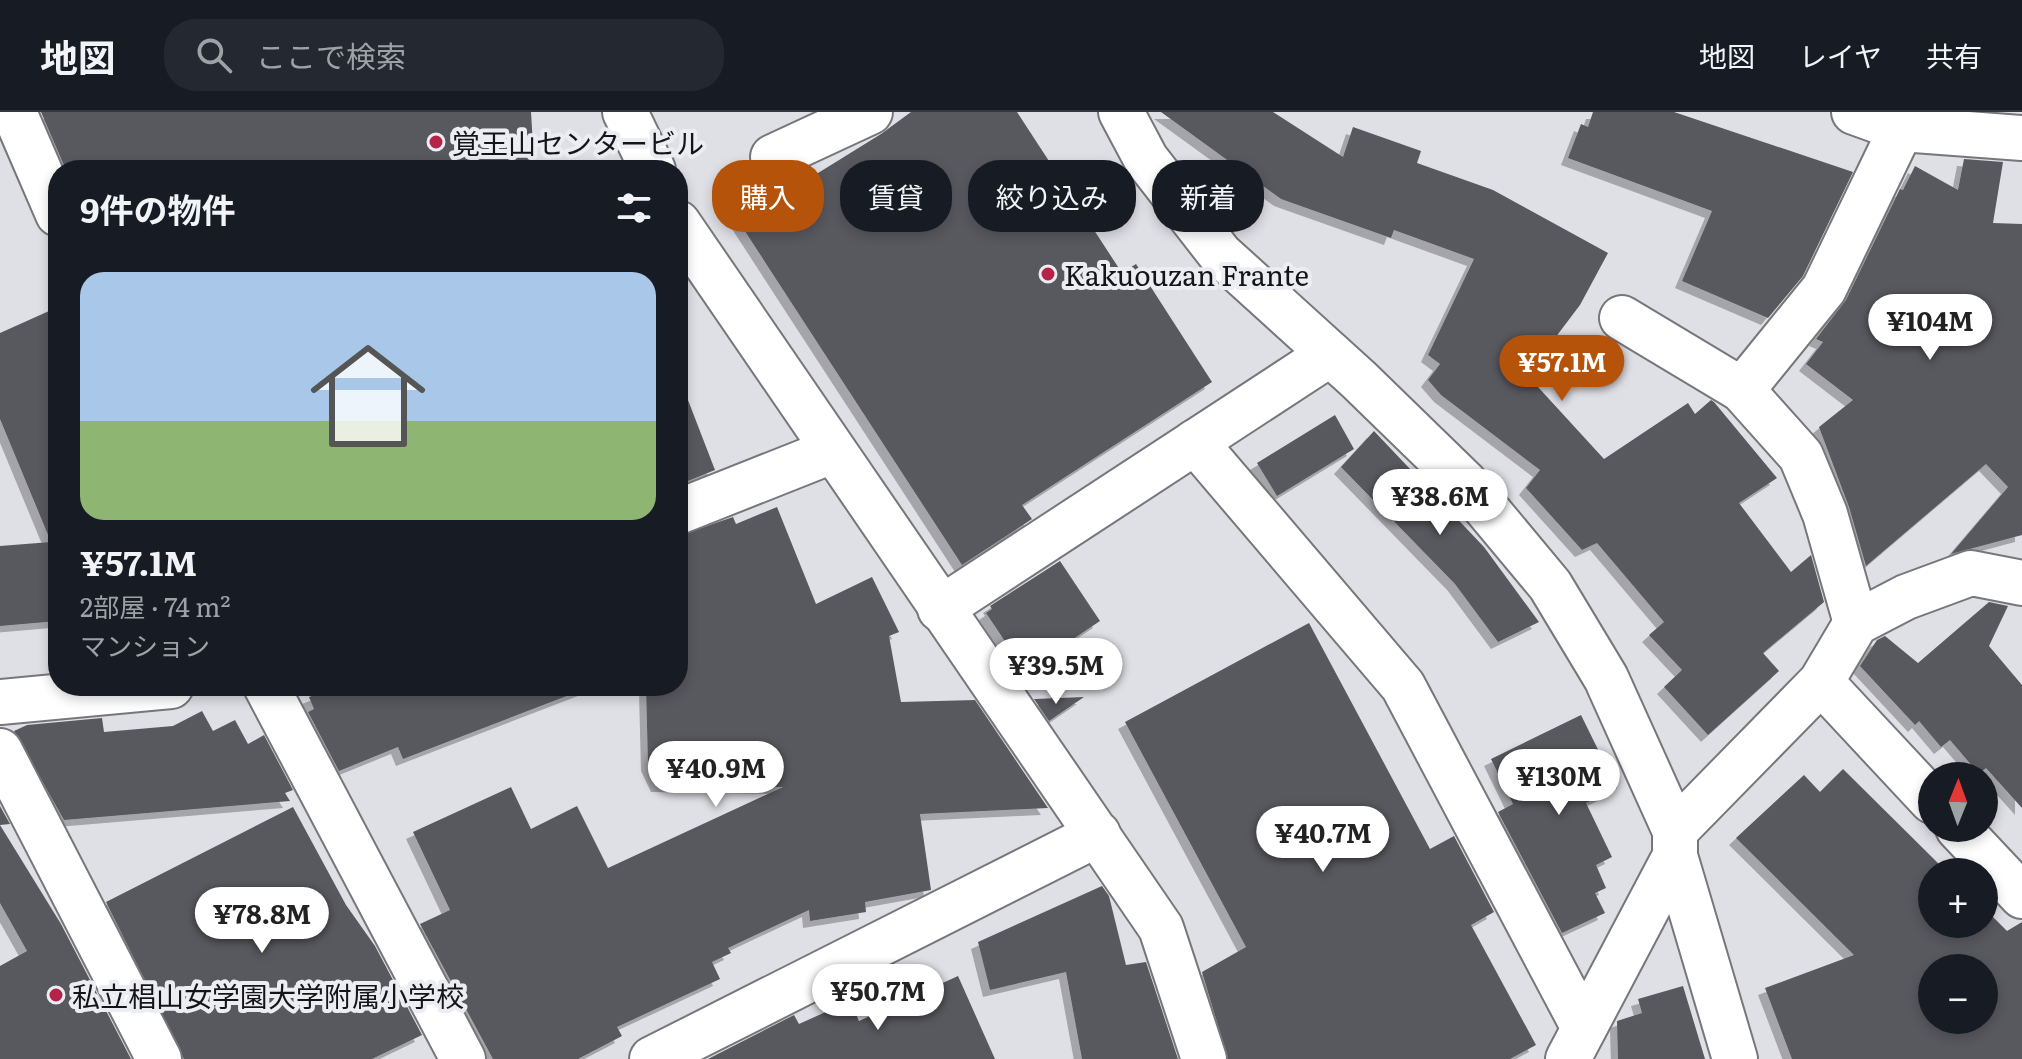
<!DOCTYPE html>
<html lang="ja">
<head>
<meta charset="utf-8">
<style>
  :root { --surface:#171b24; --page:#242831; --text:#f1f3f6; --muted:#9ea1a6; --line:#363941; --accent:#b45309 }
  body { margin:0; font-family:Literata,"Noto Sans JP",serif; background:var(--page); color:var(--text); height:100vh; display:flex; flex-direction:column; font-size:30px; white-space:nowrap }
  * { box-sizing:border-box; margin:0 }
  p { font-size:26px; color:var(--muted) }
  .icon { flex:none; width:44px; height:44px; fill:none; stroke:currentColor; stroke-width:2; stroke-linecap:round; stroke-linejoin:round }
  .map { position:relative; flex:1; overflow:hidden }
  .panel { position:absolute; left:48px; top:48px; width:640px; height:536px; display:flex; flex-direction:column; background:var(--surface); border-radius:32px; box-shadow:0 4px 12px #0003 }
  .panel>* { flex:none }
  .top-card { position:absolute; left:712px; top:48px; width:760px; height:72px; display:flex; gap:16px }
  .needle { width:52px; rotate:1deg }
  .controls { position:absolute; left:1918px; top:650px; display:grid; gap:16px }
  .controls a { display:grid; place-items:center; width:80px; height:80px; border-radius:50%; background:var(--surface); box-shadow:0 4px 12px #0003; font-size:40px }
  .price { position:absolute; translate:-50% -68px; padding:0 18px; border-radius:28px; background:#fff; color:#222; font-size:26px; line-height:52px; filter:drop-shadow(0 2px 4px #0008) }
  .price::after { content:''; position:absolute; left:50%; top:48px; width:24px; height:18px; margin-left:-12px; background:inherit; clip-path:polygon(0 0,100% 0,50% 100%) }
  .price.on { background:var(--accent); color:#fff }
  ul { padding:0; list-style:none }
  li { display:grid; align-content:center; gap:16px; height:424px; padding:0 32px }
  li+li { border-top:2px solid var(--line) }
  li span { display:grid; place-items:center; height:248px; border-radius:24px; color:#555 }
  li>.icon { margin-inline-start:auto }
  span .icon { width:144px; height:144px; fill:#fffc; stroke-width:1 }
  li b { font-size:34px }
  h2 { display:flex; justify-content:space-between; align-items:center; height:96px; padding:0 32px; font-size:34px }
  .pill { padding:0 28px; border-radius:32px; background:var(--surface); box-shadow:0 4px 12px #0003; font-size:28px; line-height:72px }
  .pill.on { background:var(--accent); color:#fff }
  header { display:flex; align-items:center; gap:48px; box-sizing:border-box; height:112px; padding:0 40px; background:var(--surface); border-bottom:2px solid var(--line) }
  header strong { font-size:38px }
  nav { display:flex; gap:44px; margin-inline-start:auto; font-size:28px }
  .search { width:560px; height:72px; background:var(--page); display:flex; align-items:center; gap:20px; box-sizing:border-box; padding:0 28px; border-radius:32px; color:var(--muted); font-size:30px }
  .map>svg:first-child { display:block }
  .building { fill:#59585f; fill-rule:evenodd; filter:url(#shadow) }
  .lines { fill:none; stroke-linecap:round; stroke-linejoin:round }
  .minor-casing { stroke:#76767c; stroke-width:48 }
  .minor { stroke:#fff; stroke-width:44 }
  .poi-dot { fill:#b52348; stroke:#ececf3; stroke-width:3 }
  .labels { text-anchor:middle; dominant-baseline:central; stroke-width:8; stroke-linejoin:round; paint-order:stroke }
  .poi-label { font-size:28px; fill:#151517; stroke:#ececf3; text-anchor:start }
</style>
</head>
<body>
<header>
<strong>地図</strong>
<div class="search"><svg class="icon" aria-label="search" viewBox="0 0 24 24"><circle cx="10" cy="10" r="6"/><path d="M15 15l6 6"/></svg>ここで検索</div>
<nav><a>地図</a><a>レイヤ</a><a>共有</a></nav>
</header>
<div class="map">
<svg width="2022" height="947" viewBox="0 0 2022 947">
  <defs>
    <filter id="shadow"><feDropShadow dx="-7" dy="7" stdDeviation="0" flood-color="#0004"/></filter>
  </defs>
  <rect width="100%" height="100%" fill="#dfdfe6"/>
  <g class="building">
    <path d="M41 0H531L534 50 495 52V58H350L346 48 248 58H66Z"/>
    <path d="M911 0H1017L1122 161 1136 152 1212 270 1022 393 1032 407 962 453 739 110 881 22Z"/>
    <path d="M1161 0H1273L1343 45 1353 15 1421 39 1417 51 1493 78 1608 141 1580 193 1527 263 1604 347 1688 291 1695 302 1711 288 1714 290 1777 366 1739 391 1791 460 1811 443 1824 490 1763 541 1779 559 1708 623 1664 575 1682 558 1649 523 1664 510 1597 431 1582 438 1526 376 1540 358 1441 283 1428 268 1440 252 1428 243 1474 147 1394 118 1391 126 1281 87Z"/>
    <path d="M1593 0H1674L1853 60 1803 164 1768 206 1682 169 1712 99 1568 46 1581 12 1588 15Z"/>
    <path d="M1964 47 2003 50 1993 111 2022 112V423L1951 442 2008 375 1986 352 1866 454 1849 395 1819 315 1853 288 1806 252 1823 230 1816 227 1846 188 1900 77 1903 78 1915 54 1958 78Z"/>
    <path d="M58 195V509L0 514V434L51 430 0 307V221Z"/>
    <path d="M681 270 715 358 678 373V271Z"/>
    <path d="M1335 303 1354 337 1277 384 1257 351Z"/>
    <path d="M1374 319 1484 435 1539 510 1498 530 1455 472 1341 355Z"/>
    <path d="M777 395 816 492 872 465 899 520 889 524 901 590 975 588 1048 696 920 702 931 778 865 790 866 800 810 809 809 798 728 836 731 841 712 850 720 867 617 915 622 924 578 947H493L420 812 450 798 413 720 511 675 531 717 577 694 608 756 783 675 658 673 648 652 646 574H678V424L733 405 736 412Z"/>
    <path d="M1060 449 1100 509 1025 559 986 501 992 497 990 494Z"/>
    <path d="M1989 490 2008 494 1989 534 2022 573V696L1986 656 1979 662 1950 628 1941 635 1919 609 1915 613 1860 554 1877 528 1885 524 1918 551Z"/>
    <path d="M1309 511 1430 737 1454 724 1494 800 1471 813 1536 933 1510 947H1228L1202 860 1246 835 1125 610Z"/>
    <path d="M338 574H585V577L403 647 398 635 339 659 308 600 314 597 309 585Z"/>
    <path d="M1084 585 1049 609 1034 587Z"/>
    <path d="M202 599 213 619 235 608 248 632 264 623 293 678 285 681 290 689 64 708 14 619 27 613 102 606 104 620 173 614Z"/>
    <path d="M1581 603 1617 676 1586 691 1612 745 1596 753 1606 776 1595 781 1605 801 1562 821 1498 700 1513 692 1491 647Z"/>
    <path d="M1843 657 1947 760H1932V812H1984V796L2007 819 2022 810V947H1792L1765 876 1854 843 1736 726 1804 663 1820 680ZM1932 856H1984V908H1932Z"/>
    <path d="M0 694 10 712 0 713 61 812 131 947H0V854L27 839 0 791Z"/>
    <path d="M293 695 346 793 375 834 422 923 372 947H184L106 790Z"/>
    <path d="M1102 774 1109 784 1126 853 1146 850 1178 947H1082L1066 860 990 878 978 830Z"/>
    <path d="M958 864 995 947H708L794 903 799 912 850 889 859 909Z"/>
    <path d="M1683 874 1705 947H1618L1617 909 1642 901 1638 887Z"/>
  </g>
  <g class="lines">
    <g class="minor-casing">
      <g id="minor">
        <path d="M14 0 58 102"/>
        <path d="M625 0 653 58"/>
        <path d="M1121 0 1146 47 1220 142 1358 267 1465 371 1550 473 1606 566 1675 719V744L1735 947"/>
        <path d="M1854 0 1901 17 2022 26"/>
        <path d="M773 45 870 0"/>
        <path d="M678 111 1161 816 1204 947"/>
        <path d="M1622 206 1742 278 1801 344 1825 402 1856 511"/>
        <path d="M1742 278 1824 177 1901 17"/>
        <path d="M1195 330 1403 574 1584 916"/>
        <path d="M678 400 832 339"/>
        <path d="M940 497 1330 242"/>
        <path d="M1821 570 1932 689"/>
        <path d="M266 574 463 947"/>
        <path d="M0 590 171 574"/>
        <path d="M0 639 159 947"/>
        <path d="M1958 716 2022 784"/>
        <path d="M1675 719 1821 570 1856 511 1906 485 1971 461 2022 471"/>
        <path d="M652 947 1098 722"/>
        <path d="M1568 947 1675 744"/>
      </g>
    </g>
    <use href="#minor" class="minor"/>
  </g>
  <g class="poi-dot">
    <circle cx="436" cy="30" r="8"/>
    <circle cx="1048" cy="162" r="8"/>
    <circle cx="56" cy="883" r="8"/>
  </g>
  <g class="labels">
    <g class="poi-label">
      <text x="452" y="30">覚王山センタービル</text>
      <text x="1064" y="162">Kakuouzan Frante</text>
      <text x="72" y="883">私立椙山女学園大学附属小学校</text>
    </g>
  </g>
</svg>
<div class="controls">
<a><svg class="needle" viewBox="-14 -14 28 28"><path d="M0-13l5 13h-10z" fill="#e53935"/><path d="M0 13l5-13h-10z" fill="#9ea1a6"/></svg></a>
<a>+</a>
<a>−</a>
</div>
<b class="price" style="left:1930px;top:250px">¥104M</b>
<b class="price on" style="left:1562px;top:291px">¥57.1M</b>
<b class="price" style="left:1440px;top:425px">¥38.6M</b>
<b class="price" style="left:1056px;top:594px">¥39.5M</b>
<b class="price" style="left:716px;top:697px">¥40.9M</b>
<b class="price" style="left:1559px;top:705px">¥130M</b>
<b class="price" style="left:1323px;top:762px">¥40.7M</b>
<b class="price" style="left:262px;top:843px">¥78.8M</b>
<b class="price" style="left:878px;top:920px">¥50.7M</b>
<div class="top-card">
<a class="pill on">購入</a>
<a class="pill">賃貸</a>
<a class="pill">絞り込み</a>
<a class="pill">新着</a>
</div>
<section class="panel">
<h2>9件の物件<svg class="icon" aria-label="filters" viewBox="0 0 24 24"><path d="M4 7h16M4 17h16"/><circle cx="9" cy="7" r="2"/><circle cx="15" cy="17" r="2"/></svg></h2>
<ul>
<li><span style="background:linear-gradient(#a9c7e8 60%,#8fb573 0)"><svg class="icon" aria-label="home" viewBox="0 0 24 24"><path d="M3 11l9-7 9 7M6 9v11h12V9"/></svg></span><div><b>¥57.1M</b><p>2部屋 · 74 m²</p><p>マンション</p></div></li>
</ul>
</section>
</div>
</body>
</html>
